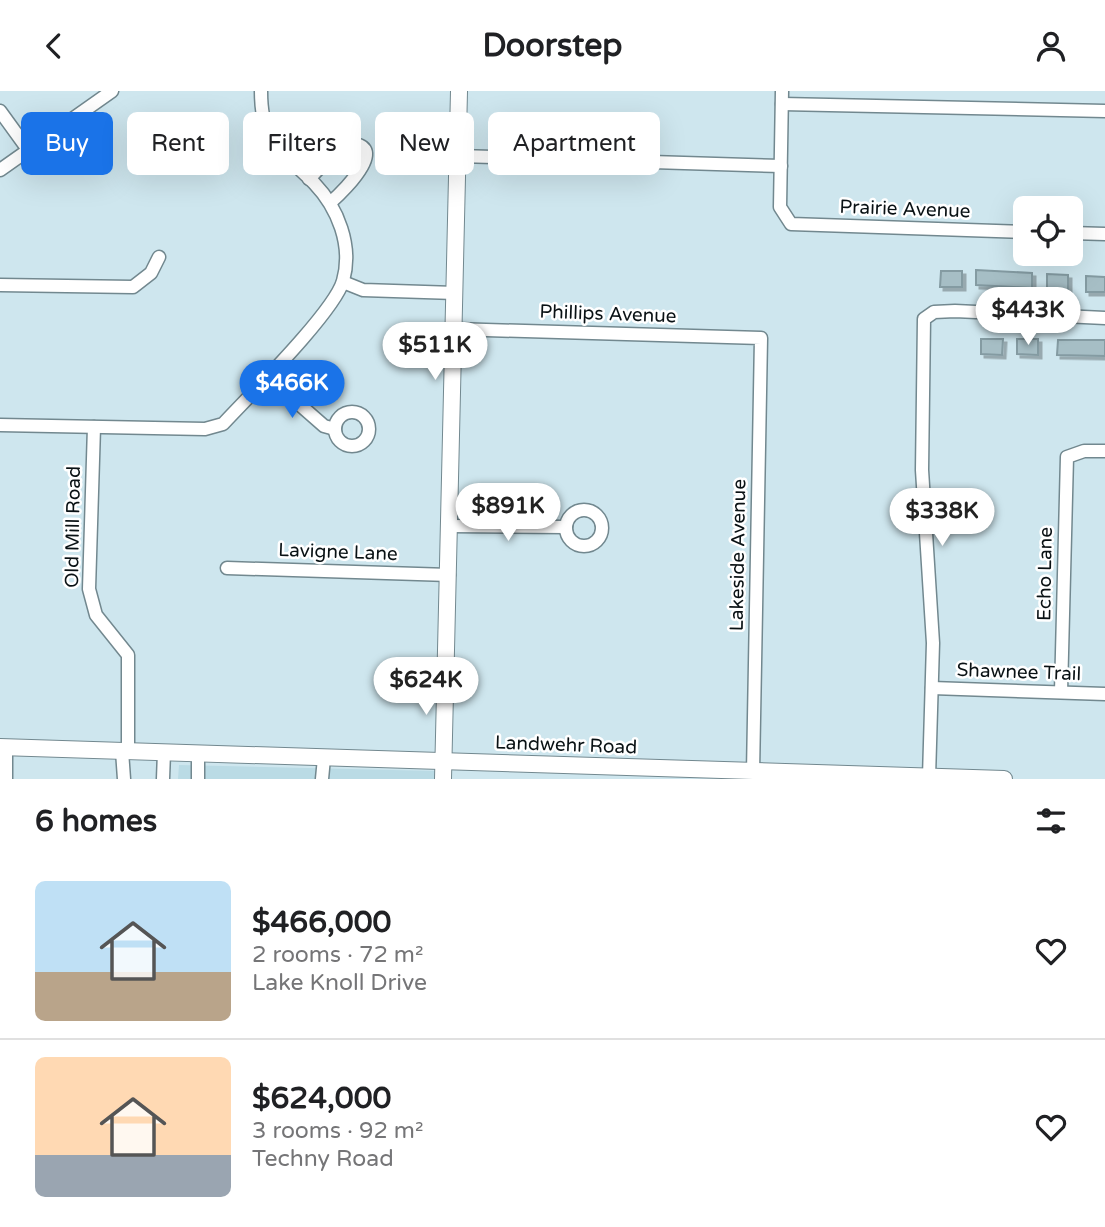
<!DOCTYPE html>
<html lang="en">
<head>
<meta charset="utf-8">
<style>
  :root { --surface:#fff; --page:#f2f2f2; --text:#202124; --muted:#757577; --line:#e0e0e0; --accent:#1a73e8 }
  body { margin:0; font-family:"Varela Round",sans-serif; background:var(--page); color:var(--text); height:100vh; display:flex; flex-direction:column; font-size:26px; white-space:nowrap }
  * { box-sizing:border-box; margin:0 }
  p { font-size:23px; color:var(--muted) }
  .icon { flex:none; width:38px; height:38px; fill:none; stroke:currentColor; stroke-width:2; stroke-linecap:round; stroke-linejoin:round }
  .map { position:relative; height:688px; overflow:hidden }
  .side { display:flex; flex-direction:column; background:var(--surface); flex:1 }
  .side>* { flex:none }
  .banner { position:absolute; left:21px; top:21px; width:700px; height:63px; display:flex; gap:14px }
  .tools { position:absolute; left:1013px; top:105px; display:grid; gap:14px }
  .tools a { display:grid; place-items:center; width:70px; height:70px; border-radius:10px; background:var(--surface); box-shadow:0 7px 28px #0002; font-size:35px }
  .price { position:absolute; translate:-50% -60px; padding:0 16px; border-radius:24px; background:#fff; color:#222; font-size:23px; line-height:46px; filter:drop-shadow(0 2px 4px #0008) }
  .price::after { content:''; position:absolute; left:50%; top:42px; width:21px; height:16px; margin-left:-10px; background:inherit; clip-path:polygon(0 0,100% 0,50% 100%) }
  .price.current { background:var(--accent); color:#fff }
  ul { padding:0; list-style:none }
  li { display:flex; align-items:center; gap:21px; height:175px; padding:0 35px }
  li+li { border-top:2px solid var(--line) }
  li span { display:grid; place-items:center; flex:none; width:196px; height:140px; border-radius:10px; color:#555 }
  li>.icon { margin-inline-start:auto }
  span .icon { width:84px; height:84px; fill:#fffc; stroke-width:1 }
  li b { font-size:30px }
  h2 { display:flex; justify-content:space-between; align-items:center; height:84px; padding:0 35px; font-size:30px }
  .tag { padding:0 24px; border-radius:10px; background:var(--surface); box-shadow:0 7px 28px #0002; font-size:24px; line-height:63px }
  .tag.current { background:var(--accent); color:#fff }
  header { display:flex; justify-content:space-between; align-items:center; height:91px; padding:0 35px; background:var(--surface); font-size:32px; font-weight:800 }
  .map>svg:first-child { display:block }
  .built { fill:#badbe5 }
  .building { fill:#a6bec5; stroke:#849ba2; stroke-width:2; filter:url(#shadow) }
  .lines { fill:none; stroke-linecap:round; stroke-linejoin:round }
  .minor-casing { stroke:#72888f; stroke-width:15 }
  .major-casing { stroke:#72888f; stroke-width:18 }
  .minor { stroke:#fff; stroke-width:12 }
  .major { stroke:#fff; stroke-width:16 }
  .labels { text-anchor:middle; dominant-baseline:central; stroke-width:5; stroke-linejoin:round; paint-order:stroke }
  .street-label { font-size:19px; fill:#091114; stroke:#fff }
</style>
</head>
<body>
<header><svg class="icon" aria-label="back" viewBox="0 0 24 24"><path d="M15 5l-7 7 7 7"/></svg>Doorstep<svg class="icon" aria-label="person" viewBox="0 0 24 24"><circle cx="12" cy="8" r="4"/><path d="M4 21q1-7 8-7t8 7"/></svg></header>
<div class="map">
<svg width="1105" height="688" viewBox="0 0 1105 688">
  <defs>
    <filter id="shadow"><feDropShadow dx="3.5" dy="3.5" stdDeviation="0" flood-color="#0004"/></filter>
  </defs>
  <rect width="100%" height="100%" fill="#cee6ee"/>
  <path class="built" d="M179 674 435 680V688H178Z"/>
  <g class="building">
    <path d="M976 179 1032 182V197L976 194Z"/>
    <path d="M941 180H962V196H940Z"/>
    <path d="M1047 183 1068 184V199H1047Z"/>
    <path d="M1086 185 1105 186V201H1086Z"/>
    <path d="M981 248H1003L1002 264 981 263Z"/>
    <path d="M1017 248H1038V264L1017 263Z"/>
    <path d="M1058 249H1105V265L1057 264Z"/>
  </g>
  <g class="lines">
    <g class="minor-casing">
      <g id="minor">
        <path d="M782 0 780 116 791 133 1026 141"/>
        <path d="M782 13 1105 20"/>
        <path d="M0 20 29 60"/>
        <path d="M459 65 781 75"/>
        <path d="M0 79 112 0"/>
        <path d="M309 88 342 53C395 48 346 98 331 111"/>
        <path d="M1071 142 1105 143"/>
        <path d="M343 191 363 199 455 202"/>
        <path d="M0 194 133 196 151 182 159 166"/>
        <path d="M454 238 761 247 753 681"/>
        <path d="M267 285 324 335 335 338"/>
        <circle cx="352" cy="338" r="17"/>
        <path d="M0 334 205 338 223 333C249 305 334 221 343 190 353 155 338 117 314 92 280 58 261 52 261 0"/>
        <path d="M94 336 89 498 96 524 128 564V660"/>
        <circle cx="584" cy="437" r="18"/>
        <path d="M450 435 566 436"/>
        <path d="M227 477 449 484"/>
        <path d="M932 597 1105 603"/>
        <path d="M1061 601 1067 366 1084 360H1105"/>
        <path d="M6 656V688"/>
        <path d="M122 660 124 688"/>
        <path d="M929 686 933 552 922 379 924 228 934 221 955 220 1105 227"/>
        <path d="M163 688 164 661"/>
        <path d="M198 688V662"/>
        <path d="M322 688 324 667"/>
      </g>
    </g>
    <g class="major-casing">
      <g id="major">
        <path d="M0 656 1004 688"/>
        <path d="M443 688 459 0"/>
      </g>
    </g>
    <use href="#minor" class="minor"/>
    <use href="#major" class="major"/>
  </g>
  <g class="labels">
    <g class="street-label">
      <text transform="translate(905 118) rotate(2)">Prairie Avenue</text>
      <text transform="translate(608 223) rotate(2)">Phillips Avenue</text>
      <text transform="translate(73 436) rotate(-89)">Old Mill Road</text>
      <text transform="translate(338 461) rotate(2)">Lavigne Lane</text>
      <text transform="translate(738 464) rotate(-89)">Lakeside Avenue</text>
      <text transform="translate(1045 483) rotate(-89)">Echo Lane</text>
      <text transform="translate(1019 581) rotate(2)">Shawnee Trail</text>
      <text transform="translate(566 654) rotate(2)">Landwehr Road</text>
    </g>
  </g>
</svg>
<div class="tools">
<a><svg class="icon" aria-label="locate" viewBox="0 0 24 24"><circle cx="12" cy="12" r="6"/><path d="M12 2v4M12 18v4M2 12h4M18 12h4"/></svg></a>
</div>
<b class="price" style="left:1028px;top:256px">$443K</b>
<b class="price" style="left:435px;top:291px">$511K</b>
<b class="price current" style="left:292px;top:329px">$466K</b>
<b class="price" style="left:508px;top:452px">$891K</b>
<b class="price" style="left:942px;top:457px">$338K</b>
<b class="price" style="left:426px;top:626px">$624K</b>
<div class="banner">
<a class="tag current">Buy</a>
<a class="tag">Rent</a>
<a class="tag">Filters</a>
<a class="tag">New</a>
<a class="tag">Apartment</a>
</div>
</div>
<section class="side">
<h2>6 homes<svg class="icon" aria-label="filters" viewBox="0 0 24 24"><path d="M4 7h16M4 17h16"/><circle cx="9" cy="7" r="2"/><circle cx="15" cy="17" r="2"/></svg></h2>
<ul>
<li><span style="background:linear-gradient(#bfe0f5 65%,#b9a48a 0)"><svg class="icon" aria-label="home" viewBox="0 0 24 24"><path d="M3 11l9-7 9 7M6 9v11h12V9"/></svg></span><div><b>$466,000</b><p>2 rooms · 72 m²</p><p>Lake Knoll Drive</p></div><svg class="icon" aria-label="heart" viewBox="0 0 24 24"><path d="M12 20l-8-8c-3-5 5-10 8-4 3-6 11-1 8 4z"/></svg></li>
<li><span style="background:linear-gradient(#ffd9b3 70%,#9aa5b1 0)"><svg class="icon" aria-label="home" viewBox="0 0 24 24"><path d="M3 11l9-7 9 7M6 9v11h12V9"/></svg></span><div><b>$624,000</b><p>3 rooms · 92 m²</p><p>Techny Road</p></div><svg class="icon" aria-label="heart" viewBox="0 0 24 24"><path d="M12 20l-8-8c-3-5 5-10 8-4 3-6 11-1 8 4z"/></svg></li>
</ul>
</section>
</body>
</html>
